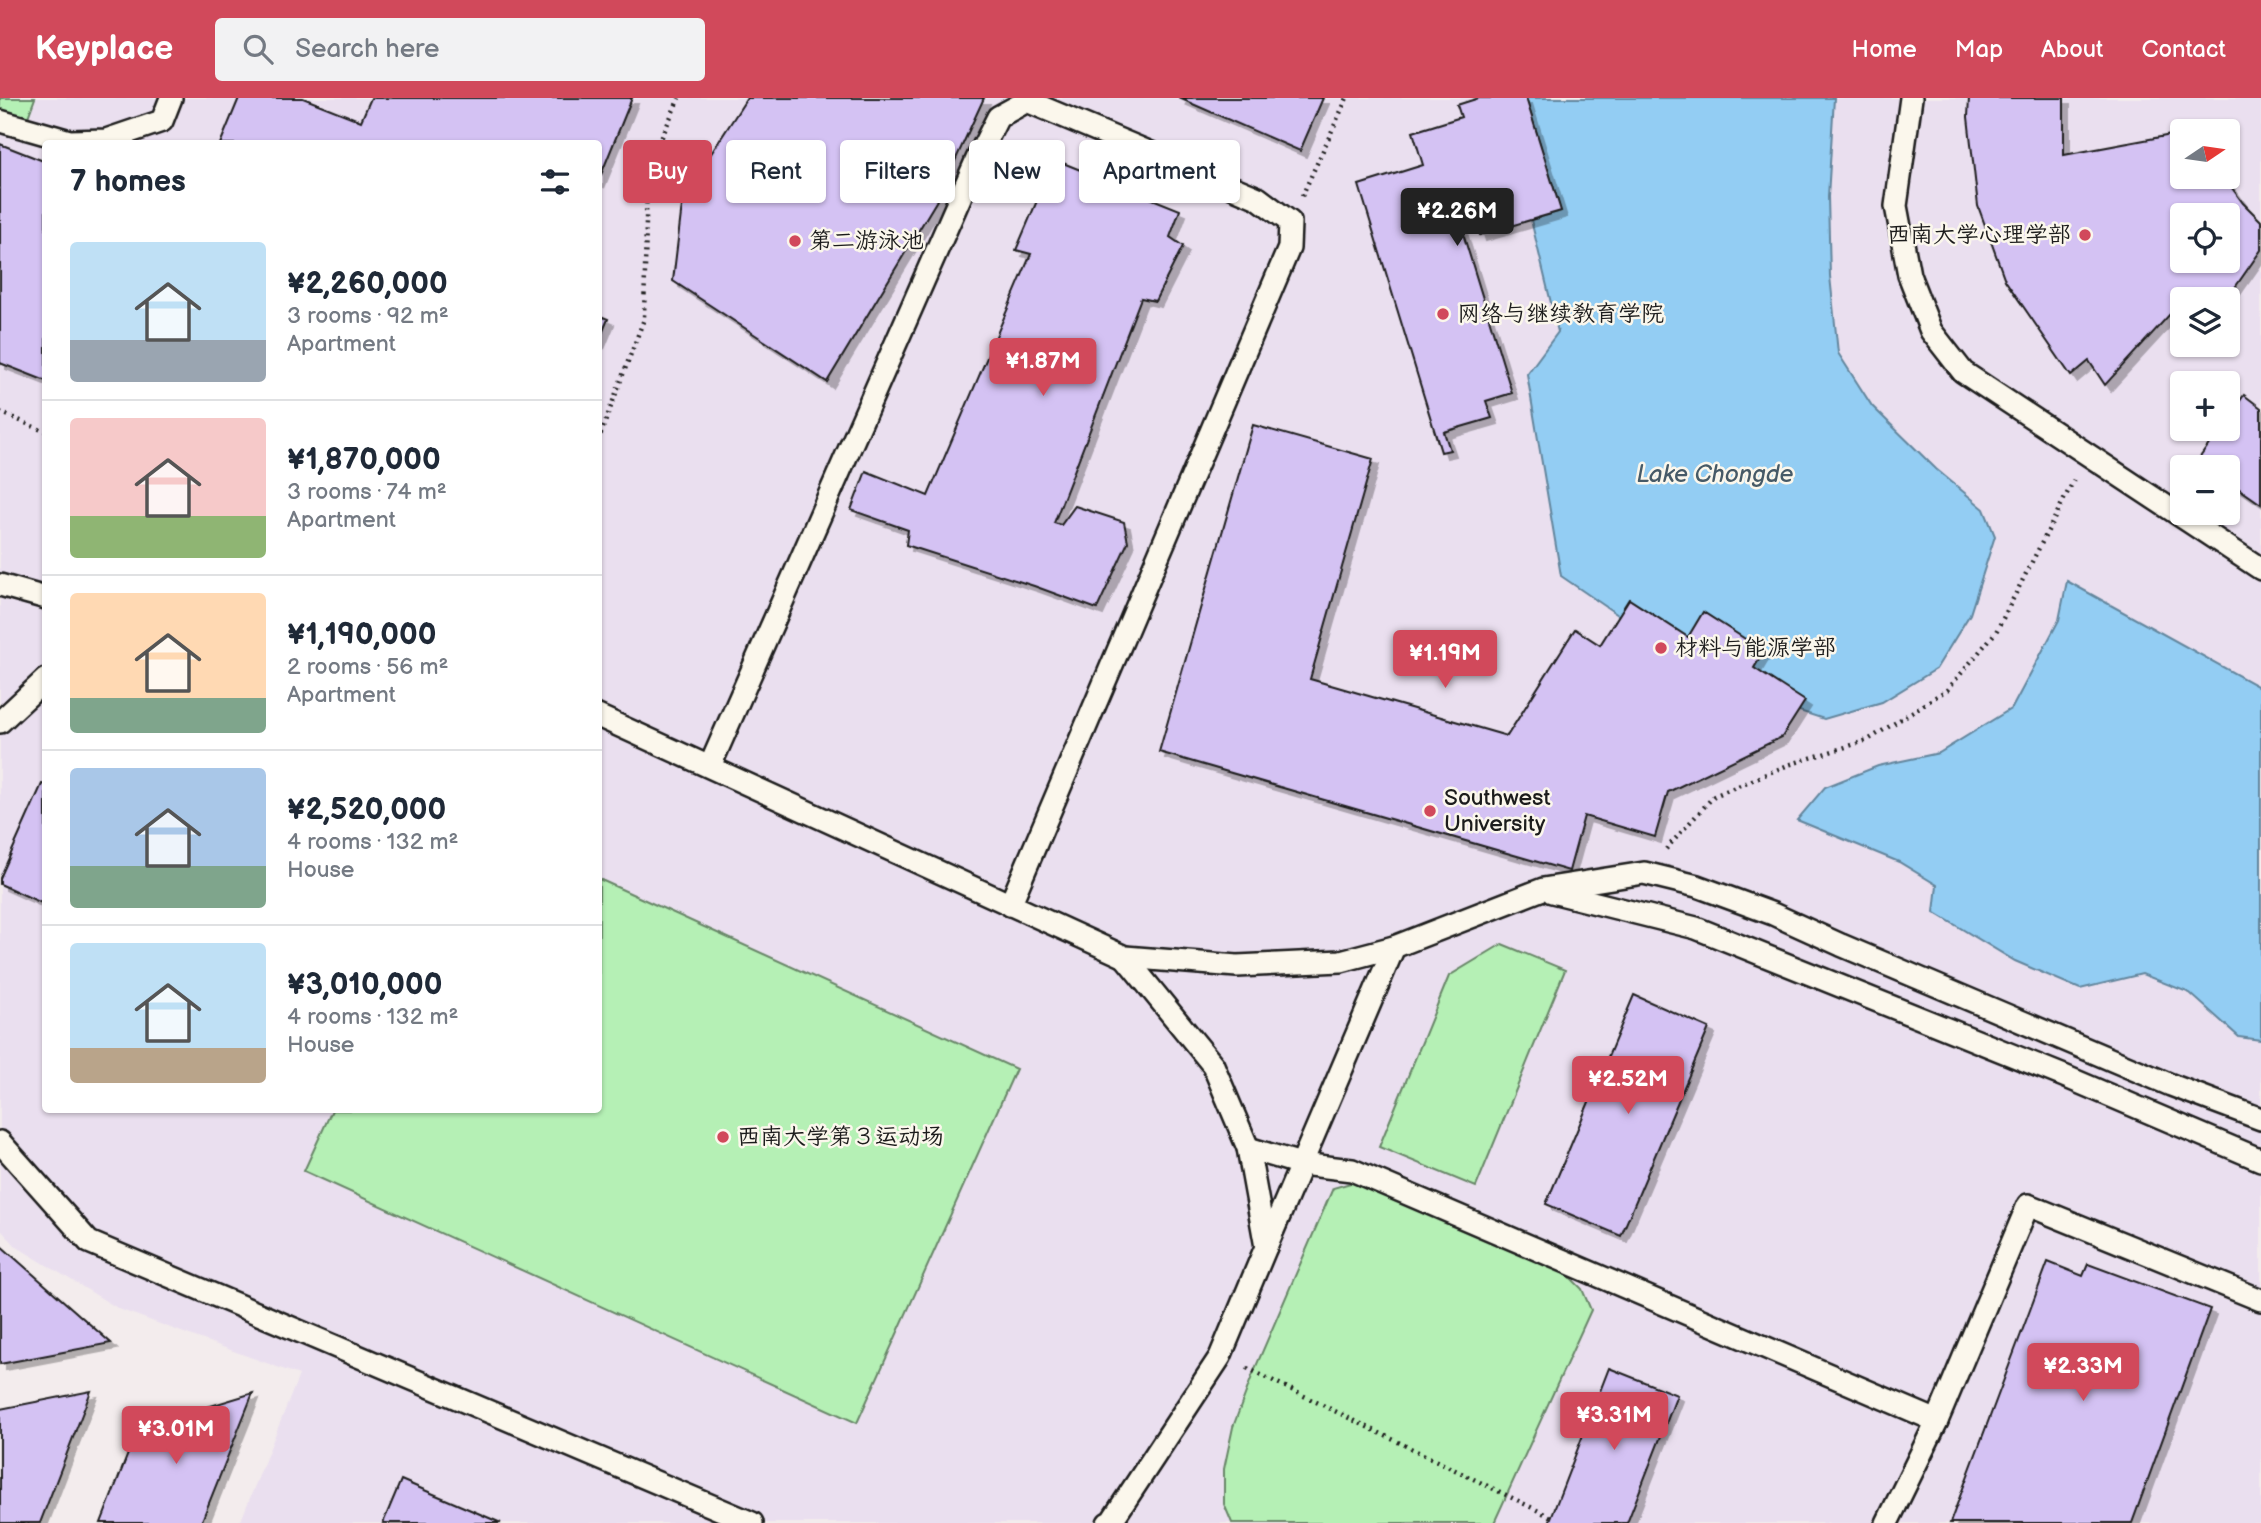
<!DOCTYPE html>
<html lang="en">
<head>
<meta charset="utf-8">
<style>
  :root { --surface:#fff; --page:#f2f2f3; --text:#1f2937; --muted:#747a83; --line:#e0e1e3; --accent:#d1495b }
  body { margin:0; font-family:"Balsamiq Sans","LXGW WenKai TC",sans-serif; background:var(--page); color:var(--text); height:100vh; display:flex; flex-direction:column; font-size:26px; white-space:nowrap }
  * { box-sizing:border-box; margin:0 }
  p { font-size:23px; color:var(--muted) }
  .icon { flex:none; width:38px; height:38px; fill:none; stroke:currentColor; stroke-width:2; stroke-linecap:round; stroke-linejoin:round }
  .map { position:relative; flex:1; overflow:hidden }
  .panel { position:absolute; left:42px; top:42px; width:560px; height:973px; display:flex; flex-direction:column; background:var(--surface); border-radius:7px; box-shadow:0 2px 5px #0004 }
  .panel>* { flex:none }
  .guide { position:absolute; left:623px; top:42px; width:665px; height:63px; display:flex; gap:14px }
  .needle { width:46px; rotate:77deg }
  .buttons { position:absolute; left:2170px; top:21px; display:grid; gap:14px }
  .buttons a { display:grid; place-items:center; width:70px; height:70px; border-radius:7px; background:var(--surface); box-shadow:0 2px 5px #0004; font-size:35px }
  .price { position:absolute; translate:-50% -60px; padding:0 16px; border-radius:7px; background:var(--accent); color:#fff; font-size:23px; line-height:46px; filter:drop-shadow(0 2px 4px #0008) }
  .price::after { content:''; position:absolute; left:50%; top:42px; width:21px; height:16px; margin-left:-10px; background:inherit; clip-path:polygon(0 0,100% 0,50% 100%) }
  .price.active { background:#222; color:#fff }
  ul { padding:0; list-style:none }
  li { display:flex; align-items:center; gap:21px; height:175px; padding:0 28px }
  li+li { border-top:2px solid var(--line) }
  li span { display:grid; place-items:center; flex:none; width:196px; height:140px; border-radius:7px; color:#555 }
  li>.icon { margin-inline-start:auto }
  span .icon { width:84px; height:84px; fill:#fffc; stroke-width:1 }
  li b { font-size:30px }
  h2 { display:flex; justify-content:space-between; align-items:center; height:84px; padding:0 28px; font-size:30px }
  .chip { padding:0 24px; border-radius:7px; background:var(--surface); box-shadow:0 2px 5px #0004; font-size:24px; line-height:63px }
  .chip.active { background:var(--accent); color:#fff }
  header { display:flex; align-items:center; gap:42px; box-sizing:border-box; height:98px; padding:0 35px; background:var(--accent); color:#fff }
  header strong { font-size:33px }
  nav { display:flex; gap:38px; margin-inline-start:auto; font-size:24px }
  .search { width:490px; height:63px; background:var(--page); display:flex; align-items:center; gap:18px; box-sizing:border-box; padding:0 24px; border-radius:7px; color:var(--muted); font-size:26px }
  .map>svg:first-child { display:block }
  .built { fill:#eadfef; fill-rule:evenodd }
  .green { fill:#b5f0b5; stroke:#688668; stroke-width:2 }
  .water { fill:#93cdf3; stroke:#63869d; stroke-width:2 }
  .building { fill:#d4c2f3; stroke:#1c1c1c; stroke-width:2; fill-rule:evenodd; filter:url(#shadow) }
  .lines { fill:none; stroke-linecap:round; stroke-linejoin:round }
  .service-casing { stroke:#1c1c1c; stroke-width:26 }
  .path { stroke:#1c1c1c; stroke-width:4.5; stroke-dasharray:2 5; stroke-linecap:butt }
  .service { stroke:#fbf7ec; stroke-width:21 }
  .poi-dot { fill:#d1495b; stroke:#fbf7ec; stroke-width:2.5 }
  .labels { text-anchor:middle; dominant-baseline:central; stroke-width:5; stroke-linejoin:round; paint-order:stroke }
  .poi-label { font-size:23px; fill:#1c1c1c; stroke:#fbf7ec; text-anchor:start }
  .water-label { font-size:24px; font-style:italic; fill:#465a67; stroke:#fbf7ec }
</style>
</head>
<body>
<header>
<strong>Keyplace</strong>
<div class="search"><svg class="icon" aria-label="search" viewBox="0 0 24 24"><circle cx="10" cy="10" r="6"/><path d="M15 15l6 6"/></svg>Search here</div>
<nav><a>Home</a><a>Map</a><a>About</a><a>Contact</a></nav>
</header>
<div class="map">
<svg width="2261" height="1425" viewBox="0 0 2261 1425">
  <defs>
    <filter id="shadow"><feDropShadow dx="6" dy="6" stdDeviation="0" flood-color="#0004"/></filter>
  </defs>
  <rect width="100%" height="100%" fill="#f3eced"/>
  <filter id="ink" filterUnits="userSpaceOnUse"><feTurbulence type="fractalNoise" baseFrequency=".0143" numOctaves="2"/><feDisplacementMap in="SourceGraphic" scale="14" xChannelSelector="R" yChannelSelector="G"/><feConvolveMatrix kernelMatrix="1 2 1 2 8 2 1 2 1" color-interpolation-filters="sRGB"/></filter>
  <g filter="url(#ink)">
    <path class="built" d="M0 0H2261V1425H240L299 1277 119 1211 17 1149 0 1131ZM2182 33H2228V79H2182ZM46 46H598V1012H46ZM2182 117H2228V163H2182ZM2182 201H2228V247H2182ZM2182 285H2228V331H2182ZM2182 369H2228V415H2182Z"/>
    <g class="green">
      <path d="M0 0H35L24 30 0 23Z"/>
      <path d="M599 781 1016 971 857 1325 304 1073 332 1012H598Z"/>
      <path d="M1502 846 1565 872 1476 1089 1379 1049 1449 878Z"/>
      <path d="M1354 1084 1567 1176 1582 1191 1591 1212 1494 1425H1232L1224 1406V1371L1233 1329 1254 1273 1333 1090Z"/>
    </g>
    <g class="water">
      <path d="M1526 0H1834L1828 99 1830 178 1838 255 1872 308 1936 371 1984 411 1995 438 1970 516 1936 571 1882 604 1824 621 1759 600 1675 556 1561 478 1527 276 1558 234 1531 122 1561 113Z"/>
      <path d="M2067 483 2261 590V942L2239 939 2190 895 2142 876 2080 891 2015 863 1934 814 1937 787 1899 764 1797 722 1825 689 1878 668 1939 655 2012 610 2059 522Z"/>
    </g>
    <g class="building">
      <path d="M239 0H303L361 23 371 0H632L598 84V46H220Z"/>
      <path d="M747 0H984L937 102 827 284 673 183 683 99Z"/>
      <path d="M1179 0H1323L1300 53Z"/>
      <path d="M1479 0H1526L1561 113 1480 137 1468 98 1453 103 1512 295 1486 303 1492 320 1444 334 1450 352 1441 354 1359 87 1423 67 1413 34 1461 19 1457 7Z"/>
      <path d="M1969 0H2064V57L2182 35V79H2224L2243 105 2261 123V152L2227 201H2206L2193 191 2105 287 2089 263 2071 278 2005 182 1978 108 1968 19ZM2182 117H2228V163H2182Z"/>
      <path d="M0 46 46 64V283L0 265Z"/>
      <path d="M1063 65 1180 112 1170 139 1183 148 1155 203 1141 200 1054 425 1061 427 1075 408 1124 424 1128 444 1097 511 1034 488 906 447 908 432 851 412 866 373 928 398 1031 156 1016 152 1042 91 1052 94Z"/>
      <path d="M598 217 608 221 598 245Z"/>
      <path d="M2244 297 2261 310V406L2228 383V369H2209L2198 362 2220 331H2228V320Z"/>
      <path d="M1253 327 1373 361 1310 581 1507 638 1575 531 1600 547 1629 501 1688 539 1703 514 1764 553 1754 570 1805 603 1782 639 1668 694 1655 739 1584 718 1569 773 1159 654Z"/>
      <path d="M42 686 46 687V807L0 786V780Z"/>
      <path d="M1634 897 1709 930 1621 1138 1546 1106Z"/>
      <path d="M0 1147 111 1245 0 1266Z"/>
      <path d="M2048 1164 2083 1178 2088 1166 2210 1211 2132 1425H1950Z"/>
      <path d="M1609 1270 1677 1297 1627 1425H1549Z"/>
      <path d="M91 1293 40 1425H0V1311Z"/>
      <path d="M253 1295 201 1425H101L138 1330Z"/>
      <path d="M401 1382 501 1425H383Z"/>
    </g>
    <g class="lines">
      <g class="service-casing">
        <g id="service">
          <path d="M1911 0 1896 108 1909 177 1931 233 1963 274 2261 471"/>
          <path d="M0 23 70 43 106 42 162 23 171 0"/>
          <path d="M0 487 46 500"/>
          <path d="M598 618 1125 859 1237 868 1341 863 1394 849 1543 791 1644 775 1697 788 1773 816 1841 847 2171 987 2261 1021"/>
          <path d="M0 624 46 581"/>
          <path d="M710 668 977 61 998 19 1027 3 1258 100 1290 124 1289 150 1010 807"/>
          <path d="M1552 794 1696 830 2064 978 2261 1062"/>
          <path d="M0 1044 89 1144 752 1425"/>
          <path d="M1248 1050 1301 1066 1352 1072 1937 1323 1887 1425"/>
          <path d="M1266 1149 1394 849"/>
          <path d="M1937 1323 2028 1107 2261 1202"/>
          <path d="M1108 1425 1111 1424 1220 1259 1266 1149 1248 1050 1213 967 1125 859"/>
        </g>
      </g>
      <g class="path">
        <path d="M1302 98 1347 0"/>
        <path d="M0 314 46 334"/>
        <path d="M598 343 644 221 647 73 679 0"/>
        <path d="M1666 751 1714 698 1788 667 1868 642 1948 591 1996 534 2074 382"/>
        <path d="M1247 1270 1551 1419"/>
      </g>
      <use href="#service" class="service"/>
    </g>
  </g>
  <g class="poi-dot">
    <circle cx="2085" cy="137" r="7"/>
    <circle cx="795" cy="143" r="7"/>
    <circle cx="1443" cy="216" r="7"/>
    <circle cx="1661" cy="550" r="7"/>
    <circle cx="1430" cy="713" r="7"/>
    <circle cx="723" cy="1039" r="7"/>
  </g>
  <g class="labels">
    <g class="poi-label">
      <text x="2071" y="137" text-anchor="end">西南大学心理学部</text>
      <text x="809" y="143">第二游泳池</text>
      <text x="1457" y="216">网络与继续教育学院</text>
      <text x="1675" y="550">材料与能源学部</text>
      <text x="1444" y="700">Southwest<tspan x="1444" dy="26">University</tspan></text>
      <text x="737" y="1039">西南大学第３运动场</text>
    </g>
    <g class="water-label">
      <text x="1715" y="376">Lake Chongde</text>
    </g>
  </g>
</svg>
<div class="buttons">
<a><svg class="needle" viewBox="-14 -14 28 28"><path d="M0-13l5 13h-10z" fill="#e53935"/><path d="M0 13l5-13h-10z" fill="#747a83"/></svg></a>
<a><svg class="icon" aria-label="locate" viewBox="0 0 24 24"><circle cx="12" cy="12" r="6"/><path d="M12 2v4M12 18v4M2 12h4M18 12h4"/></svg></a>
<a><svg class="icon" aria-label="layers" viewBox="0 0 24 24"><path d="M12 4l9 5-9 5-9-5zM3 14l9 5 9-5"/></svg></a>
<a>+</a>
<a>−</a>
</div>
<b class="price active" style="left:1457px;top:150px">¥2.26M</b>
<b class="price" style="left:1043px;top:300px">¥1.87M</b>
<b class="price" style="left:1445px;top:592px">¥1.19M</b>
<b class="price" style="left:1628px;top:1018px">¥2.52M</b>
<b class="price" style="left:2083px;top:1305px">¥2.33M</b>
<b class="price" style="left:1614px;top:1354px">¥3.31M</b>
<b class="price" style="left:176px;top:1368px">¥3.01M</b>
<div class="guide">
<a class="chip active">Buy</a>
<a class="chip">Rent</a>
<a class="chip">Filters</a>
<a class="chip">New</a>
<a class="chip">Apartment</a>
</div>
<section class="panel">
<h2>7 homes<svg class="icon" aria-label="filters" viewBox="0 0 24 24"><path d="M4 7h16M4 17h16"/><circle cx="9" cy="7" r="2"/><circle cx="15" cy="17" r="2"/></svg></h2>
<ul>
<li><span style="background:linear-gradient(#bfe0f5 70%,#9aa5b1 0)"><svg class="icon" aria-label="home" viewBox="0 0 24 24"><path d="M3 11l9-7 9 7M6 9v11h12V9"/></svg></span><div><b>¥2,260,000</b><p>3 rooms · 92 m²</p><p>Apartment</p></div></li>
<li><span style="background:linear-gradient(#f6c9c9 70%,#8fb573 0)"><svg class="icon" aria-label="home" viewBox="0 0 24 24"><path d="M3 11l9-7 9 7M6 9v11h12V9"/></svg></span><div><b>¥1,870,000</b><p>3 rooms · 74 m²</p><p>Apartment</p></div></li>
<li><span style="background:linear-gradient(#ffd9b3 75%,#7fa58c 0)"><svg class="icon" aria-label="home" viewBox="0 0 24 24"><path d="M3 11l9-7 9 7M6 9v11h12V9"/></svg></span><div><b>¥1,190,000</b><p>2 rooms · 56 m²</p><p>Apartment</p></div></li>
<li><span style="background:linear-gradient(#a9c7e8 70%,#7fa58c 0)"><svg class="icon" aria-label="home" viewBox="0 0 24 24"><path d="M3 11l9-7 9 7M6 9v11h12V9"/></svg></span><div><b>¥2,520,000</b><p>4 rooms · 132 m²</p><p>House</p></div></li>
<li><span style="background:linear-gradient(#bfe0f5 75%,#b9a48a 0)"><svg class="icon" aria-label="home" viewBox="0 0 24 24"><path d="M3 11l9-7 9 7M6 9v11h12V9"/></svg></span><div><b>¥3,010,000</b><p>4 rooms · 132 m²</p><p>House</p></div></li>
</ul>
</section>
</div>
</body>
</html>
